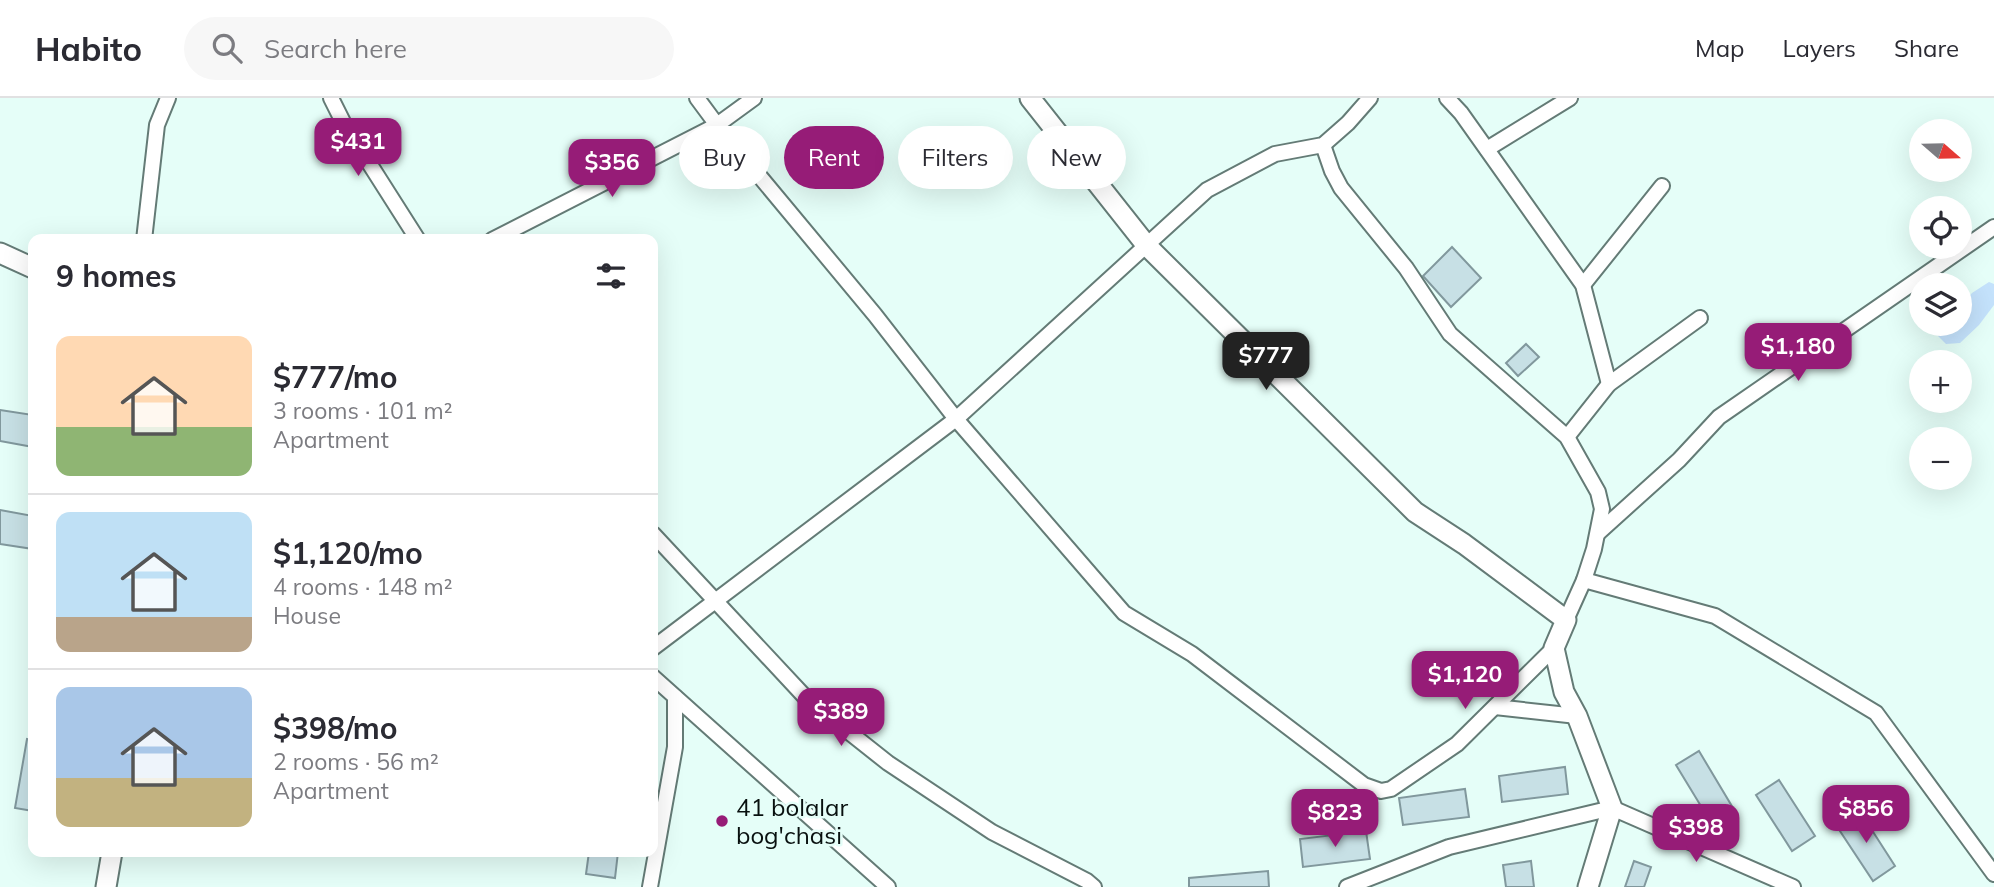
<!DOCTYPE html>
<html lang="en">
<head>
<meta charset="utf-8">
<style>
  :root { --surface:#fff; --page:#f7f7f7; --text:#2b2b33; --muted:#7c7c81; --line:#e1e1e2; --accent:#961c77 }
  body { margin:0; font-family:Mulish,sans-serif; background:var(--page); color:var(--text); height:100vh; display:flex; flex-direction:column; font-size:26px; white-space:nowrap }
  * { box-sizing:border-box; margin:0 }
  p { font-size:23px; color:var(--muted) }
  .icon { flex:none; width:38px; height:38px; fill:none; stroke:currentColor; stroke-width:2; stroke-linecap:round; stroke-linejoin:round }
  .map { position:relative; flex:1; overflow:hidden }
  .details { position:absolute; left:28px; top:136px; width:630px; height:623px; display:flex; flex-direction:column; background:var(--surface); border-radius:14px; box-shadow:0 7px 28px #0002 }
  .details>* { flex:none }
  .hud { position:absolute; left:679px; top:28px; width:665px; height:63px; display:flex; gap:14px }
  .needle { width:46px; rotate:110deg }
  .fabs { position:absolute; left:1909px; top:21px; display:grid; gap:14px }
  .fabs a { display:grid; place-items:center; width:63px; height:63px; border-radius:50%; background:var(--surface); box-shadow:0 7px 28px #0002; font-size:35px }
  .price { position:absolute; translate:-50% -60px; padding:0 16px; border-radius:14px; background:var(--accent); color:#fff; font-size:23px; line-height:46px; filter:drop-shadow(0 2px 4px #0008) }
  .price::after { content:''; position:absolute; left:50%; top:42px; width:21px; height:16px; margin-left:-10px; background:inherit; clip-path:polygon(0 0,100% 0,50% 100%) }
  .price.current { background:#222; color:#fff }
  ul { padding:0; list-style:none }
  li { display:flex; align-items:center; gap:21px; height:175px; padding:0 28px }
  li+li { border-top:2px solid var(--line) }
  li span { display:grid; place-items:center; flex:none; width:196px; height:140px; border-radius:14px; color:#555 }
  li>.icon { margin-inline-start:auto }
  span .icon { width:84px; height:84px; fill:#fffc; stroke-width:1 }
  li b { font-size:30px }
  h2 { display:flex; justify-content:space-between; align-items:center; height:84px; padding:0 28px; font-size:30px }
  .chip { padding:0 24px; border-radius:32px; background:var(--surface); box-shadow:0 7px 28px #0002; font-size:24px; line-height:63px }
  .chip.current { background:var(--accent); color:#fff }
  header { display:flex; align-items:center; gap:42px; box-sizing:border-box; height:98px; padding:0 35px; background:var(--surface); border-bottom:2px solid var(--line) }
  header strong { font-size:33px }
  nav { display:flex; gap:38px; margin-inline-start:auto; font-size:24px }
  .search { width:490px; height:63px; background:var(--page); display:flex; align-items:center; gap:18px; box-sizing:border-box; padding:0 24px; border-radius:38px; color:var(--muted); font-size:26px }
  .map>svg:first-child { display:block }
  .water { fill:#c4e2fc }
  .building { fill:#c7e0e5; stroke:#81989d; stroke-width:2 }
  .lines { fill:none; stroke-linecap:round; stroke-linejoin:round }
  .street-casing { stroke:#647b76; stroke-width:18 }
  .secondary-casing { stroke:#647b76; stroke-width:23 }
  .street { stroke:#fff; stroke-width:14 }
  .secondary { stroke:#fff; stroke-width:19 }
  .poi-dot { fill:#961c77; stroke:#e5fef8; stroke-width:2.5 }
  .labels { text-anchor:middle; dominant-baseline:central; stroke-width:5; stroke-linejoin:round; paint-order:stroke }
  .poi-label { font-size:24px; fill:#08100f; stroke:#e5fef8; text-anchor:start }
</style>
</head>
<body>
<header>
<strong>Habito</strong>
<div class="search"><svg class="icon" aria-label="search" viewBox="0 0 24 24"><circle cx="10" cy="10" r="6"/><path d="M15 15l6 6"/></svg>Search here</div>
<nav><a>Map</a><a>Layers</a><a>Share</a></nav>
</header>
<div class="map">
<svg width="1994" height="789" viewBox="0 0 1994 789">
  <rect width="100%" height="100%" fill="#e5fef8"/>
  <path class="water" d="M1989 184 1994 186V207L1979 227 1960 245 1946 246 1938 238 1947 226H1960V209L1972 195Z"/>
  <g class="building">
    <path d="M1452 149 1481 180 1451 209 1423 178Z"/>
    <path d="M1526 246 1539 259 1518 278 1506 265Z"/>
    <path d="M0 312 33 317V349L0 343Z"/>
    <path d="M0 412 33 418V451L0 446Z"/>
    <path d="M27 641 33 642V713L15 710Z"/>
    <path d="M1699 653 1733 710 1710 723 1676 667Z"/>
    <path d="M1565 669 1568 696 1502 704 1499 678Z"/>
    <path d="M1779 682 1815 738 1792 753 1756 697Z"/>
    <path d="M1465 691 1469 719 1403 727 1399 700Z"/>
    <path d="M1859 712 1895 768 1873 783 1836 727Z"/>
    <path d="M1366 733 1370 761 1303 769 1300 741Z"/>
    <path d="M589 754H618L615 780 586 776Z"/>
    <path d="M1531 763 1534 789H1506L1503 767Z"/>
    <path d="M1634 763 1651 769 1644 789H1625Z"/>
    <path d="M1268 773 1269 789H1189V780Z"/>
  </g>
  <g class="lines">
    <g class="street-casing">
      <g id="street">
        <path d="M331 0 343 24 418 142"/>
        <path d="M697 0 717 27 875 217 956 321 1124 515 1192 556 1364 687 1381 693 1391 691 1457 646 1554 550"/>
        <path d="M1447 0 1461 15 1583 187 1609 286"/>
        <path d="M1323 47 1332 73 1341 90 1406 170 1450 236 1567 339 1598 394 1602 411 1594 451 1584 482 1566 522"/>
        <path d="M1487 51 1570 0"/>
        <path d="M144 142 157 27 168 0"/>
        <path d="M492 142 717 27 754 0"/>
        <path d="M1583 187 1662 88"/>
        <path d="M1567 339 1609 286 1700 220"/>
        <path d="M1598 435 1679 362 1719 319 1994 129"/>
        <path d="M653 436 806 600 888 665 992 734 1087 783 1094 789"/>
        <path d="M1584 482 1715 518 1876 615 1994 776"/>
        <path d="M653 550 956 321 1207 92 1275 56 1323 47 1348 25 1370 0"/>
        <path d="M653 579 888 789"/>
        <path d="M1495 609 1577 618"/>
        <path d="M650 789 675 649V599"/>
        <path d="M1347 789 1449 749 1612 710 1793 789"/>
      </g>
    </g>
    <g class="secondary-casing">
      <g id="secondary">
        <path d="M1030 0 1147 148 1415 414 1464 446 1566 522 1554 550 1564 594 1577 618 1612 710 1588 789"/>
        <path d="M0 155 33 170"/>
        <path d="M106 789 112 754"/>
      </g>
    </g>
    <use href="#street" class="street"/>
    <use href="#secondary" class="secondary"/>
  </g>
  <circle class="poi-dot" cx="722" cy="723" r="7"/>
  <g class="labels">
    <g class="poi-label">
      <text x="736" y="709">41 bolalar<tspan x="736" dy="28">bog'chasi</tspan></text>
    </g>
  </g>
</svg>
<div class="fabs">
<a><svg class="needle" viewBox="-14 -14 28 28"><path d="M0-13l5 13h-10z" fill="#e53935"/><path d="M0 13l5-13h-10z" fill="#7c7c81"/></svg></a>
<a><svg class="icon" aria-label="locate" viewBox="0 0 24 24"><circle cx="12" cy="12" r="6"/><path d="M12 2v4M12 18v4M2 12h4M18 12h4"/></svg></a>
<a><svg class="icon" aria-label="layers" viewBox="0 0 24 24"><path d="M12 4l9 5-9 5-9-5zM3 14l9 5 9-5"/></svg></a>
<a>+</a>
<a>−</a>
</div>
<b class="price" style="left:358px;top:80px">$431</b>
<b class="price" style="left:612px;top:101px">$356</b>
<b class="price" style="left:1798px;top:285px">$1,180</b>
<b class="price current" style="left:1266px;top:294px">$777</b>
<b class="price" style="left:1465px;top:613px">$1,120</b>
<b class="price" style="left:841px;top:650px">$389</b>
<b class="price" style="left:1866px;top:747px">$856</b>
<b class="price" style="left:1335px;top:751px">$823</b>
<b class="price" style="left:1696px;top:766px">$398</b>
<div class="hud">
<a class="chip">Buy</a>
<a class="chip current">Rent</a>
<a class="chip">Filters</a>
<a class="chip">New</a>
</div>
<section class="details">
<h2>9 homes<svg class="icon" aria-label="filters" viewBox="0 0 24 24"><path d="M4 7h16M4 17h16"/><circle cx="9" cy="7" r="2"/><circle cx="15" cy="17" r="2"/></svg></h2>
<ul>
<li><span style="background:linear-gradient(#ffd9b3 65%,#8fb573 0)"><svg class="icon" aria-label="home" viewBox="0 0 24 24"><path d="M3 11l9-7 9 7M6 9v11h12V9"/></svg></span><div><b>$777/mo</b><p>3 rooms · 101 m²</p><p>Apartment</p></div></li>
<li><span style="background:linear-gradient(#bfe0f5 75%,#b9a48a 0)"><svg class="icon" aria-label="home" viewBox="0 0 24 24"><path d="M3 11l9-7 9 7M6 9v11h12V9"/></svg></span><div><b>$1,120/mo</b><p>4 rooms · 148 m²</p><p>House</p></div></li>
<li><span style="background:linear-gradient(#a9c7e8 65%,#c2b280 0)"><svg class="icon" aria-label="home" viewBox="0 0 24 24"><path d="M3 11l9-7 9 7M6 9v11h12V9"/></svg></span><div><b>$398/mo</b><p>2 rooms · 56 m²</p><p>Apartment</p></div></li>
</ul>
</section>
</div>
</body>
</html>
